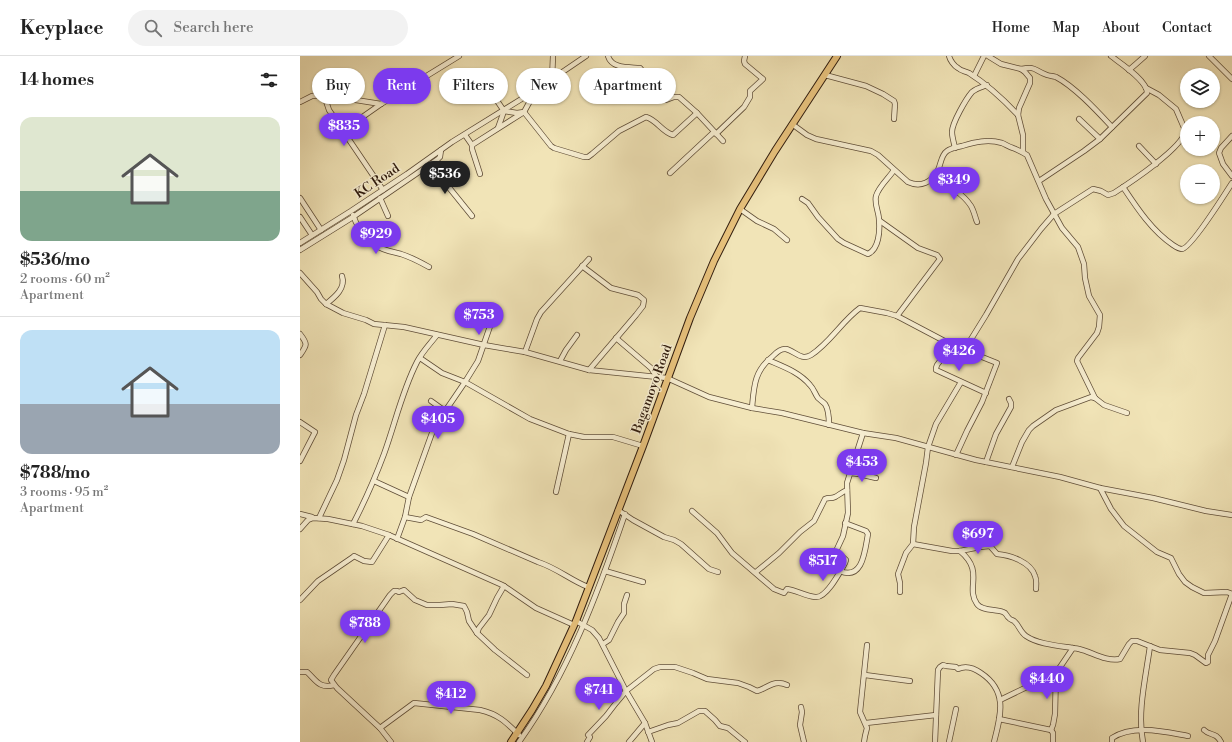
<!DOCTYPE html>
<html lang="en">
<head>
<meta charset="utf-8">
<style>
  :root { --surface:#fff; --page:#f2f2f2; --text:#222; --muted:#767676; --line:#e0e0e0; --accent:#7c3aed }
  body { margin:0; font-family:"Libre Bodoni",serif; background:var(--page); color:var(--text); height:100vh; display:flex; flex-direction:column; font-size:15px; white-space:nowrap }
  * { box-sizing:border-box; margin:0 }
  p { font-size:13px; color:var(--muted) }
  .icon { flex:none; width:22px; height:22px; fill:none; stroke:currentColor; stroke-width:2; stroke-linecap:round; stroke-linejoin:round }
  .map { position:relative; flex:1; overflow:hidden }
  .side { display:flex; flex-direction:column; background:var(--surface); width:300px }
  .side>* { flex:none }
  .banner { position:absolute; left:12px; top:12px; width:380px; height:36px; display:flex; gap:8px }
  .buttons { position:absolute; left:880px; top:12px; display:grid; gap:8px }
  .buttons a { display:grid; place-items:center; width:40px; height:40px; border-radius:50%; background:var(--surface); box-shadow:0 1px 3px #0004; font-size:20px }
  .price { position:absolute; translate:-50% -34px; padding:0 9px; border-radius:14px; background:var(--accent); color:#fff; font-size:13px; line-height:26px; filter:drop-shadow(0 1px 2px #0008) }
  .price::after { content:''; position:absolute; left:50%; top:24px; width:12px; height:9px; margin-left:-6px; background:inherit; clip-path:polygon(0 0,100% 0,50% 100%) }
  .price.current { background:#222; color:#fff }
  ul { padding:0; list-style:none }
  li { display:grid; align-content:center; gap:8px; height:212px; padding:0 20px }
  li+li { border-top:1px solid var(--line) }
  li span { display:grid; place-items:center; height:124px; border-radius:12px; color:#555 }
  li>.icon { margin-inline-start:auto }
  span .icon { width:72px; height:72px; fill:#fffc; stroke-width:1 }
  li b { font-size:17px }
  h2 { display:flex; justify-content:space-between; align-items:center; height:48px; padding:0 20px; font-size:17px }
  .pill { padding:0 14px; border-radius:18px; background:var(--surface); box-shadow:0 1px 3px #0004; font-size:14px; line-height:36px }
  .pill.current { background:var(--accent); color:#fff }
  header { display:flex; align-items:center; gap:24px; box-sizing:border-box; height:56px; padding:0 20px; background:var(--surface); border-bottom:1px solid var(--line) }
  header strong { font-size:19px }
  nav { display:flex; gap:22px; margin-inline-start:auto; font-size:14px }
  .search { width:280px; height:36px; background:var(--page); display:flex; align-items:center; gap:10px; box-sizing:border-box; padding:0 14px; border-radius:22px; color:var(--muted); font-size:15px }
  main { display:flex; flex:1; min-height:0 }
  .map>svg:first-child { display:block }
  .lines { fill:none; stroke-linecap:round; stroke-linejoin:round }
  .minor-casing { stroke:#604e38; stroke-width:6 }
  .highway-casing { stroke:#301c0e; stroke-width:8 }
  .minor { stroke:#f6edd0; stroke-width:4.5 }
  .highway { stroke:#e8c27c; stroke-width:6 }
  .labels { text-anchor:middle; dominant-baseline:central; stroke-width:3; stroke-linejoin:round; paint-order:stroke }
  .street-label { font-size:13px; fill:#301c0e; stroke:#f6edd0 }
</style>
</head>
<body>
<header>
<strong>Keyplace</strong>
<div class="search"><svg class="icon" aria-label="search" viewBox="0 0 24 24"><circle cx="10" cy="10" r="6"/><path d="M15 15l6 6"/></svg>Search here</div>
<nav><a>Home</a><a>Map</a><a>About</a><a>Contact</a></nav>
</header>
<main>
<section class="side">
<h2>14 homes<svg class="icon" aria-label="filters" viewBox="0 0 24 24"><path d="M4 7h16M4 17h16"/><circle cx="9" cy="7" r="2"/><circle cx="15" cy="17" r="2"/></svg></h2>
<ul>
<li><span style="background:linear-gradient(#dfe7d0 60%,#7fa58c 0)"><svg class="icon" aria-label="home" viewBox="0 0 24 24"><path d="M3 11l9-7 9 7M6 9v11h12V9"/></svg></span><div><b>$536/mo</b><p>2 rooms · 60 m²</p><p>Apartment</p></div></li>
<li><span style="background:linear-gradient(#bfe0f5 60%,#9aa5b1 0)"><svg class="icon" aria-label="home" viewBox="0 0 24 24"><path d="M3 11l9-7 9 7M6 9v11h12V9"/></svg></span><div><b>$788/mo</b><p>3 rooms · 95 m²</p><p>Apartment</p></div></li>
</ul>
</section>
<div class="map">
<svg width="932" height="686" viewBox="0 0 932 686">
  <rect width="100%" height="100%" fill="#f1e4b7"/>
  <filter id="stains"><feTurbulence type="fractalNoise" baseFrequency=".005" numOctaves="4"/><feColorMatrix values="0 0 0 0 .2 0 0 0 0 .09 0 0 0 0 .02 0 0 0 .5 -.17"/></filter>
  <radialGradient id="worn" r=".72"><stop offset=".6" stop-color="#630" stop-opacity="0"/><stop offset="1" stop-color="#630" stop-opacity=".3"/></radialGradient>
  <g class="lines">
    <g class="minor-casing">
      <g id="minor">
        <path d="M308 0C312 13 329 11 340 12L345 18 356 34 366 44 374 41H379L397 57 423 85"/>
        <path d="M649 0C650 4 654 10 658 12 661 15 665 15 669 17 688 29 703 43 718 59"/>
        <path d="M688 0 701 8 721 13 725 16 730 22V27L719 52 718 59 723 79V96"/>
        <path d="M909 0 932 23"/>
        <path d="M721 13C737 10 733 14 747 19 750 20 753 20 756 21 775 31 797 55 812 71"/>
        <path d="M829 14 836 8 845 0"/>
        <path d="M525 19 566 30 583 38 594 45 595 48 594 63"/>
        <path d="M674 20 684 0"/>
        <path d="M252 23 253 0"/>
        <path d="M185 27 204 55 217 57 224 56 251 90 254 92 284 101H288L292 98 319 75 346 61C357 64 362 76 373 79L397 57"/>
        <path d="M24 39 29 54 83 134"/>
        <path d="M0 46 12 40 24 39 81 48"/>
        <path d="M779 63 800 83"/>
        <path d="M492 68 507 79 516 83 571 95 578 99 608 126C621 132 632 126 638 114 641 108 641 99 647 95 651 92 657 91 662 90 675 86 688 83 702 87 705 88 709 91 713 92 718 94 722 96 727 99L746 143 762 172 778 191 784 208 785 222 789 240 800 259 799 271 797 277 778 302 777 305 795 342"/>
        <path d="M198 72 204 55"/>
        <path d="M42 73 61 62 81 48 159 0"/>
        <path d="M416 78 444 51 450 41V35L463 23 445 8 444 5 445 0"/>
        <path d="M165 79 172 89V93L180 118"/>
        <path d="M932 80 921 92 919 97 923 108 932 120"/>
        <path d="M172 89 224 56 235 36"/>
        <path d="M839 90 856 108"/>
        <path d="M655 92C654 87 652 81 652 76 652 67 666 43 672 36 677 32 682 31 687 29"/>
        <path d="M130 108 172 160"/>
        <path d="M370 117 414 76"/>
        <path d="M632 123C645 125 664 139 671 150 674 155 675 161 677 166"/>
        <path d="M739 125 784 95 800 83 847 37C848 25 820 7 811 0"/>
        <path d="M823 131C837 152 852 175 873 189 876 191 879 193 882 193 891 192 925 138 932 127"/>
        <path d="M0 142 21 174"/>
        <path d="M80 142 88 160"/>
        <path d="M502 143 508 147 518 161 538 183 544 187 568 198C579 193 580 175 579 164 579 156 574 148 576 140 579 130 589 122 594 114"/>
        <path d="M440 153 457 165 474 173 487 184"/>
        <path d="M53 159C59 176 70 190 89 195 93 196 97 197 101 198 111 201 120 206 129 211"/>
        <path d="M0 161 12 179"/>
        <path d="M580 165 618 192 637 199 640 203 597 260"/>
        <path d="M0 187 51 155 107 118 152 86 236 34 286 0"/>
        <path d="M0 194 53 161 138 103 140 101 141 94"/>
        <path d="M282 210 311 232 338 239 344 244 343 250 336 259 289 314"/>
        <path d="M0 217 17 236 21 243 26 248 43 257 66 264 74 268 104 271 184 289 225 296 289 314 367 322 409 341 452 352 482 357 563 377 596 382 676 404 760 421 800 432 853 442 906 455 932 459"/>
        <path d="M26 248C35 241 46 232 42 220"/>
        <path d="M0 278C8 288 7 289 0 299"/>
        <path d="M316 282 351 312 357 321"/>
        <path d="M652 289 637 309 636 312V314L686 337"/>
        <path d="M665 293 686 259 718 203 741 173 754 158 793 133 801 135 808 139 814 137C828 128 886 90 885 74L876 53 859 39 846 32"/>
        <path d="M225 296 237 263 241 256 289 203"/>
        <path d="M120 302 142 317 165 326 230 363 269 378 284 381H313L343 390"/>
        <path d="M468 304C484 311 499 316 510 329 514 333 515 338 518 342 520 344 523 346 525 348 529 354 529 362 529 369"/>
        <path d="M260 305 266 294 277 279"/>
        <path d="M131 345 145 355"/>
        <path d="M452 352C454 330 454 315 473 300 476 297 480 292 486 293 495 295 501 305 511 299 530 287 542 265 560 252L587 257 597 260 652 289 697 307 682 346 667 375 656 399"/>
        <path d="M0 366 15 376 0 405"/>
        <path d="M686 406 696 378 711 351V347L709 343"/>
        <path d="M712 411 722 386 729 374 733 370 756 354 791 341 795 342 804 349 827 357"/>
        <path d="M550 417 559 418 576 422"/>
        <path d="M74 425 109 441"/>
        <path d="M800 432 811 453 824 470 857 496 871 502 879 518 885 526 892 531 904 537 927 536 932 538"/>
        <path d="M256 436 269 378"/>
        <path d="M318 454 333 464 364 481 374 484 381 488 409 513 418 516"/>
        <path d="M392 455 417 477 432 497 474 533 484 537 487 533C496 534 505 540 515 541 526 543 540 516 545 507L546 504 537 496V493L543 480 548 457 547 427 563 377"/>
        <path d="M0 458 12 461"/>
        <path d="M105 461 121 464 126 461 173 478 238 506C257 512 270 524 288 531"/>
        <path d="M19 462 37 424 44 404 56 359 64 338 85 269"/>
        <path d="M53 468C65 445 75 422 84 398 95 368 102 335 117 306 122 296 130 288 137 279"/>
        <path d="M0 473 8 464 13 462 28 463 62 470 89 479 200 528 204 530 197 542 189 559 179 572 177 577 169 565 167 556 164 550 152 548 140 549H127L115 544 104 534 99 536 97 535H94L90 539 34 619 31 624 37 632 80 672 91 686"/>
        <path d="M97 483 105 461 109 441 132 377 137 367 165 326 178 305 196 253"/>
        <path d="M613 488 652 495H660L680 491 690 490 697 498C710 499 731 506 735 520 737 524 736 529 736 533"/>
        <path d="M660 495C685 516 665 531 677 548 682 555 695 553 703 556 707 557 706 560 709 562 710 564 713 564 714 565 719 569 720 576 726 580 739 589 763 590 779 593 792 596 806 606 820 603L829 588 832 585H837L860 594 890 597 895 599 906 607 908 606V599L915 585 932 538"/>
        <path d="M305 515 343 526"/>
        <path d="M540 515C563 525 565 494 568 478L566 475 545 467"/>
        <path d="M456 516 479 497 500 476 514 465 525 443C529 441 531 443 535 441 539 439 542 436 547 434"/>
        <path d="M204 530 236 552 274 569"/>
        <path d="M600 536V527L598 518 606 497 613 488 614 471 626 407 628 391 636 368 661 326"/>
        <path d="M0 544 18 525 53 501 54 500 64 505 72 506 89 479"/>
        <path d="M276 565 292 574 299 582 326 635 345 667 352 686"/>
        <path d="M177 577 195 594 227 619"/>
        <path d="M303 588 309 584 318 566 324 557V548L327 539"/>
        <path d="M0 616H7C16 624 19 633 34 629"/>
        <path d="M565 619 610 625"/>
        <path d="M700 644 756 617 773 592"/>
        <path d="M501 651 502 656 500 669 504 686"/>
        <path d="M699 663 751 674 753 677V686"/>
        <path d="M566 667 636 659"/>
        <path d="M80 672 114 647 180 654C198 658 206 666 219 679"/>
        <path d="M751 674 753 669 755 658 756 617"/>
        <path d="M904 674C910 680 916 676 921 686"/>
        <path d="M348 676 368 669 378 667 399 655H405L415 664 420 670 428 672 445 686"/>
        <path d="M219 686C268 618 298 537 325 458"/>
        <path d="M287 686 290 681 288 679 306 660 316 647 326 635 354 613 360 611H375L393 617 407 623 438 627 449 631 457 635C468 632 474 623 487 629"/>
        <path d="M329 686 345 667"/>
        <path d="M564 686 565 680 567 672 560 656 567 589"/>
        <path d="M635 686 638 614 640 611 643 609 646 610 656 611 658 613C666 609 674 612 681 617 708 635 701 659 694 686"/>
        <path d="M649 686 656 653"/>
        <path d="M812 686V682C834 668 865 676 888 680"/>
        <path d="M843 686C837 656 846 620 850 590"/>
      </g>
    </g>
    <g class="highway-casing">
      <path id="highway" d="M211 686 232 654 246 630 276 565 343 390 390 262 414 205 440 153 475 95 537 0"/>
    </g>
    <use href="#minor" class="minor"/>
    <use href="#highway" class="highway"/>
  </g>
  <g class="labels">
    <g class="street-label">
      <text transform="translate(77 125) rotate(-34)">KC Road</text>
      <text transform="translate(352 333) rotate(-70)">Bagamoyo Road</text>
    </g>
  </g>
  <rect width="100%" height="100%" filter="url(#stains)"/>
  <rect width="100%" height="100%" fill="url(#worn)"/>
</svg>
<div class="buttons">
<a><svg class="icon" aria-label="layers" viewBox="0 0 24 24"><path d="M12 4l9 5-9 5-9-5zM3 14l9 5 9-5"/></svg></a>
<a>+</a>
<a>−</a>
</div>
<b class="price" style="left:44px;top:91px">$835</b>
<b class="price current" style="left:145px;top:139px">$536</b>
<b class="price" style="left:654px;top:145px">$349</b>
<b class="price" style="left:76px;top:199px">$929</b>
<b class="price" style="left:179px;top:280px">$753</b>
<b class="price" style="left:659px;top:316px">$426</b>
<b class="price" style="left:138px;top:384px">$405</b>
<b class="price" style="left:562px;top:427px">$453</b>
<b class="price" style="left:678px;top:499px">$697</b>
<b class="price" style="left:523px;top:526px">$517</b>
<b class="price" style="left:65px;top:588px">$788</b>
<b class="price" style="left:747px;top:644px">$440</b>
<b class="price" style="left:299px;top:655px">$741</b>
<b class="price" style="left:151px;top:659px">$412</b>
<div class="banner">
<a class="pill">Buy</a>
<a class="pill current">Rent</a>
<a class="pill">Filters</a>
<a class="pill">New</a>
<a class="pill">Apartment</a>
</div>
</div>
</main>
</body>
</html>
